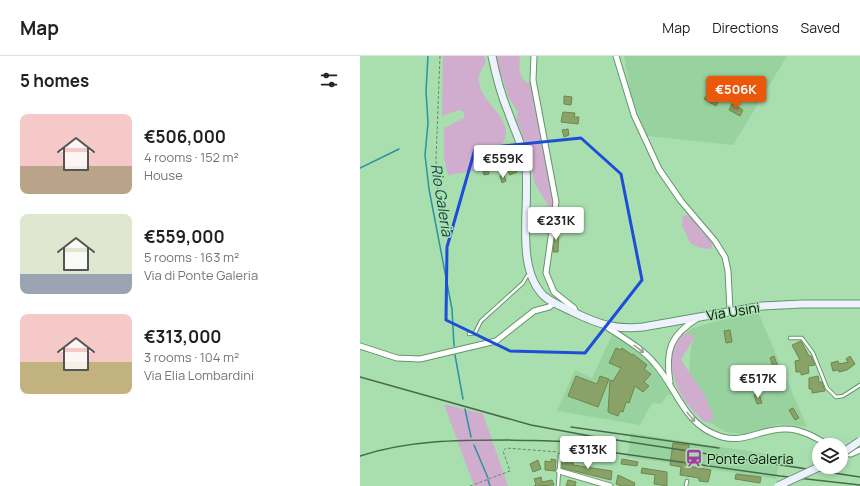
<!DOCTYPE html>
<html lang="en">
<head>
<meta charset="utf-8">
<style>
  :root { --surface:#fff; --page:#f6f6f6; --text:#202124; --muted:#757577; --line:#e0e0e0; --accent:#ea580c }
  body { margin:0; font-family:Manrope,sans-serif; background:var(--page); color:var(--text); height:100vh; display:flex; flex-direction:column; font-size:15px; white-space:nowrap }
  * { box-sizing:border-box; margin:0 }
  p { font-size:13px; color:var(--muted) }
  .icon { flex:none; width:22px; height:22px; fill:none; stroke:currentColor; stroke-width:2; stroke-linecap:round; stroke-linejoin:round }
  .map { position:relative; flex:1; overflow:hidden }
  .sheet { display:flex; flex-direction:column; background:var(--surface); width:360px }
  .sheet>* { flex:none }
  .fabs { position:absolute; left:452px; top:382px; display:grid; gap:8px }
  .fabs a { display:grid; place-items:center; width:36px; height:36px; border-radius:50%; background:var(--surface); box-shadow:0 2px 6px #0003; font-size:20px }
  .price { position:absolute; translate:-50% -34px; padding:0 9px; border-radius:4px; background:#fff; color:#222; font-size:13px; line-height:26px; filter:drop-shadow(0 1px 2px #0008) }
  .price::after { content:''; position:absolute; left:50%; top:24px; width:12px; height:9px; margin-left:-6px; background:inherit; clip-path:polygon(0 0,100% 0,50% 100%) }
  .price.selected { background:var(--accent); color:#fff }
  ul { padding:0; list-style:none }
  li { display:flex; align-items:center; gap:12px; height:100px; padding:0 20px }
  li span { display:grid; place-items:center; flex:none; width:112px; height:80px; border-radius:8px; color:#555 }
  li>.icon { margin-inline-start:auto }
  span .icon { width:48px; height:48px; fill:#fffc; stroke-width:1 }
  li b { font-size:17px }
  h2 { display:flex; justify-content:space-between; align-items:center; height:48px; padding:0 20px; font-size:17px }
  header { display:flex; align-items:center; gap:24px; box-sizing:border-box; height:56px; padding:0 20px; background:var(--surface); border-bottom:1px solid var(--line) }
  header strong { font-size:19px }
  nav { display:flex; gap:22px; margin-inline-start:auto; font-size:14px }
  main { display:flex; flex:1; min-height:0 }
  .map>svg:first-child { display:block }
  .built { fill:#98d29f }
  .green { fill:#d0acce }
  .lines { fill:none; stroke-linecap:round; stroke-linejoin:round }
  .stream { stroke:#2893a1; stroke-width:1.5 }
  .building { fill:#88a267; stroke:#6e874d }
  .service-casing { stroke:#639669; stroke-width:4.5 }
  .minor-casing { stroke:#639669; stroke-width:7 }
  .secondary-casing { stroke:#639669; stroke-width:9 }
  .path { stroke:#638a68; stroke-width:1; stroke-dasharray:3 2; stroke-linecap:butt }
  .service { stroke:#fff; stroke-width:2.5 }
  .minor { stroke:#fff; stroke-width:5 }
  .secondary { stroke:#edf2fe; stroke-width:7 }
  .rail { stroke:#48694c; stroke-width:1.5 }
  .secondary-bridge-casing { stroke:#639669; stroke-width:9; stroke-linecap:butt }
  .secondary-bridge { stroke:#edf2fe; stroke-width:7 }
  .oneway { stroke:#9aa19b }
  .marked { fill:none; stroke:#1d4ed8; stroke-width:3; stroke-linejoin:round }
  .labels { text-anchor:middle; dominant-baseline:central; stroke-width:3; stroke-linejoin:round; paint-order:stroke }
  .street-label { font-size:14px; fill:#021404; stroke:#a9dfaf }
  .poi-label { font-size:14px; fill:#021404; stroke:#a9dfaf; text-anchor:start }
  .water-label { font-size:15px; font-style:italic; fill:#0f3e44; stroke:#a9dfaf }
</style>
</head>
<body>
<header>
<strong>Map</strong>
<nav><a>Map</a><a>Directions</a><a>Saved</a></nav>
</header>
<main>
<section class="sheet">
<h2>5 homes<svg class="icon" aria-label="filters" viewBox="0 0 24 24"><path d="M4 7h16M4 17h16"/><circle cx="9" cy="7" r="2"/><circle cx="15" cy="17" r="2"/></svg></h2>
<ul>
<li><span style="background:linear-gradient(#f6c9c9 65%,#b9a48a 0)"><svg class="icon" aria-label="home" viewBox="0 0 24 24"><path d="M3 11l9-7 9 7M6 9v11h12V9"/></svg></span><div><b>€506,000</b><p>4 rooms · 152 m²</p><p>House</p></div></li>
<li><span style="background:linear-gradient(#dfe7d0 75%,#9aa5b1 0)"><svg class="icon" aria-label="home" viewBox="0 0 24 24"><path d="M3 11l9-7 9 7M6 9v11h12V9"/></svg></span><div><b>€559,000</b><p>5 rooms · 163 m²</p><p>Via di Ponte Galeria</p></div></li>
<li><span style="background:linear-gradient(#f6c9c9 60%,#c2b280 0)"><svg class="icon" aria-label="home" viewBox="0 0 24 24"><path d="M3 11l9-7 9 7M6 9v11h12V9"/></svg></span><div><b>€313,000</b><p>3 rooms · 104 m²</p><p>Via Elia Lombardini</p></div></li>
</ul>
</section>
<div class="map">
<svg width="500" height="430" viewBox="0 0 500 430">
  <rect width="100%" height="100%" fill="#a9dfaf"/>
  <g class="built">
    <path d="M264 0H427L373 89 287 80 271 39Z"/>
    <path d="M398 256 447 371 419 368 386 379 366 376 349 366 354 361 329 316 331 289 335 280 326 277 330 273 357 265Z"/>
    <path d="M252 279 271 290 290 306 312 338 307 339 301 348 292 347 280 369 197 355 215 314 232 322Z"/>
    <path d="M271 377 420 400 416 423 339 412 337 422 320 419 321 409 267 401Z"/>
  </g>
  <g class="green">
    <path d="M83 0H124L126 5C124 10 120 15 119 20 115 46 158 62 143 87L118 95 120 114 88 119 84 102V72L104 62V56L99 54 82 60Z"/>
    <path d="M136 0H160C159 11 158 22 168 27L172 25 195 151 193 155 191 154 175 128 166 89 156 62 158 56 148 40 143 23 140 22Z"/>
    <path d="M327 159 334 162 353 186 351 193 340 192 330 187 322 169 323 160Z"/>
    <path d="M326 277 335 280 321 304 344 338 354 361 349 366H344C337 358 327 350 322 340 311 322 304 289 326 277Z"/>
    <path d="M84 348 123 358 148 430H114Z"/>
  </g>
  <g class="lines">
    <g class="stream">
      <path d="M68 0 66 35 68 67 65 99 69 133 92 253 94 290"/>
      <path d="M0 112 39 93"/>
      <path d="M95 299 103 343"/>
      <path d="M105 353 111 381"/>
      <path d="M114 389 128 422"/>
      <path d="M128 424 130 430"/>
    </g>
  </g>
  <g class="building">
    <path d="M349 36 360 43 356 50 344 43Z"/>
    <path d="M204 40 212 41 211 49 204 48Z"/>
    <path d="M372 48 383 54 380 60 369 54Z"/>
    <path d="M203 56 215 57 214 61H219L218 68 201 66Z"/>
    <path d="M208 73 209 79 204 81 202 74Z"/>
    <path d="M148 93 157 116 150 119 144 106 135 108 133 102 138 101 137 96Z"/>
    <path d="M128 111 129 118 124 119 122 112Z"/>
    <path d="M144 119 146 125 142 127 140 120Z"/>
    <path d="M196 172 199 173 198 196H193Z"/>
    <path d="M370 274 372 286 366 287 364 275Z"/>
    <path d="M441 285 449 300H451L455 309 448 310 449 317 441 319V316H436L435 305 440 304 432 289Z"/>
    <path d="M256 292 261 294 262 292 272 299 273 298 287 309 284 313 291 318 284 326 289 330 283 336 275 330 269 347 266 346 263 356 260 355 258 360 248 356 250 324 253 325 261 312 249 307Z"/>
    <path d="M414 300 418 311 414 313 410 302Z"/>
    <path d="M490 300 495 308 487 314 479 316 478 314 473 315 471 307 478 305 479 308 488 306 486 303Z"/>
    <path d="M216 320 237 328 240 320 249 323 238 351 208 340Z"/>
    <path d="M458 320 459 326H462L465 335 452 337V333H449V322Z"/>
    <path d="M399 338 402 347 397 348 394 339Z"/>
    <path d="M433 352 439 362 435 364 429 354Z"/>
    <path d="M313 387 329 389 327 410 351 414 348 426 339 425V422L320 419 321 411 310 409Z"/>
    <path d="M191 403 196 404 195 415 185 414V405L191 406Z"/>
    <path d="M262 403 278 406 277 410 261 408Z"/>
    <path d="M178 404 181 413 173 416 170 408Z"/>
    <path d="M205 405 213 406V409L252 415 251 424 202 412V406Z"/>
    <path d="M282 412 307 416V430L294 428 295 419 281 417Z"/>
    <path d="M376 418 401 421 400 427 375 423Z"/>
    <path d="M258 419 275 427 274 430H261L256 428Z"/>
    <path d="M181 421 182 426 192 424 194 429 174 430 176 428 174 423Z"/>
    <path d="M208 424 216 426 215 430H206Z"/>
  </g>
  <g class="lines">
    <g class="service-casing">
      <g id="service">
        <path d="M109 278 115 277 121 265 163 227 167 220H172"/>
        <path d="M430 282H442L453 297 467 332 476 341 483 340 500 329"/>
        <path d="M198 430 200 399"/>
        <path d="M326 430 327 425"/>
      </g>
    </g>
    <g class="minor-casing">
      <g id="minor">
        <path d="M174 0 173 24 196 146 186 217 194 236 214 252 216 257"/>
        <path d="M256 0 274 59 299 113 321 145 355 185 365 201 368 215 370 255"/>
        <path d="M247 271C263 282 282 292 295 308 315 330 323 364 352 377 382 392 398 372 426 373 441 373 455 381 468 389"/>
        <path d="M0 290 37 302 60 303 136 285 174 255 189 251 194 247"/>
        <path d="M310 326C305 295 310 279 338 262"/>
        <path d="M482 397 491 398 500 394"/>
        <path d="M199 415 250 430"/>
      </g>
    </g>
    <g class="secondary-casing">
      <path id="secondary" d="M132 0C136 20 141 39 149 58 154 73 162 88 165 104 172 143 153 210 184 240 192 247 203 251 213 256 238 268 255 274 283 271L402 250 442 248H500"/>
    </g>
    <g class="path">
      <path d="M78 138 76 103 80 0"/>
      <path d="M203 396 221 399 223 396 242 398 243 396"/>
      <path d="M110 430 150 415 143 395 146 392 198 396"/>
    </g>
    <use href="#service" class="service"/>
    <use href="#minor" class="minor"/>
    <use href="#secondary" class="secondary"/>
    <g class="rail">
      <path d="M0 321 171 369 230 380 500 421"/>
      <path d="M211 371 359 392"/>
      <path d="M214 391 420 420 500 429"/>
      <path d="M0 400C48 384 99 384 148 384 181 385 214 385 246 388"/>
    </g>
    <g class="secondary-bridge-casing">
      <g id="secondary-bridge">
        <path d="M481 398 500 385"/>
        <path d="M418 430 459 411"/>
      </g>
    </g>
    <use href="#secondary-bridge" class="secondary-bridge"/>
  </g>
  <defs><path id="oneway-shaft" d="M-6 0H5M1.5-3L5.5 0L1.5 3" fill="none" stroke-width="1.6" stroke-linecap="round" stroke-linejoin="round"/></defs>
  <g class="oneway">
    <use href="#oneway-shaft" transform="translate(279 293) rotate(37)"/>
    <use href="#oneway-shaft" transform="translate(331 361) rotate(50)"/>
  </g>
  <path class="marked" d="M221 82 261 118 282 224 225 297 150 295 86 264 87 191 115 93Z"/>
  <defs>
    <g id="station-bare" transform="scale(1.38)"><path d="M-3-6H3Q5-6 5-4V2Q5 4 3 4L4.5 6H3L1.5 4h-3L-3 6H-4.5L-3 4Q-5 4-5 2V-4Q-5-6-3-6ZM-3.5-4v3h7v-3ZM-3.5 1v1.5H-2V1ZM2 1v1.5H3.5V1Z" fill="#a23da2" stroke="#a9dfaf" stroke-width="2.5" paint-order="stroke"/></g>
  </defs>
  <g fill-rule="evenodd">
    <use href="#station-bare" x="334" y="402"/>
  </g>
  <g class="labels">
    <g class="street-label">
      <text transform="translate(373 255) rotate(-9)">Via Usini</text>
    </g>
    <g class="poi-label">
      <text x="347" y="402">Ponte Galeria</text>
    </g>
    <g class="water-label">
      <text transform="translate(82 144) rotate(81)">Rio Galeria</text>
    </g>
  </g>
</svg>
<div class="fabs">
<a><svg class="icon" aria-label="layers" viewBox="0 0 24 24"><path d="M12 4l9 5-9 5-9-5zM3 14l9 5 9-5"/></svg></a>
</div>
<b class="price selected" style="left:376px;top:54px">€506K</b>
<b class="price" style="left:143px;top:123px">€559K</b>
<b class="price" style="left:196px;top:185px">€231K</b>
<b class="price" style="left:398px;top:343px">€517K</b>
<b class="price" style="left:228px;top:414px">€313K</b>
</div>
</main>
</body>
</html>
